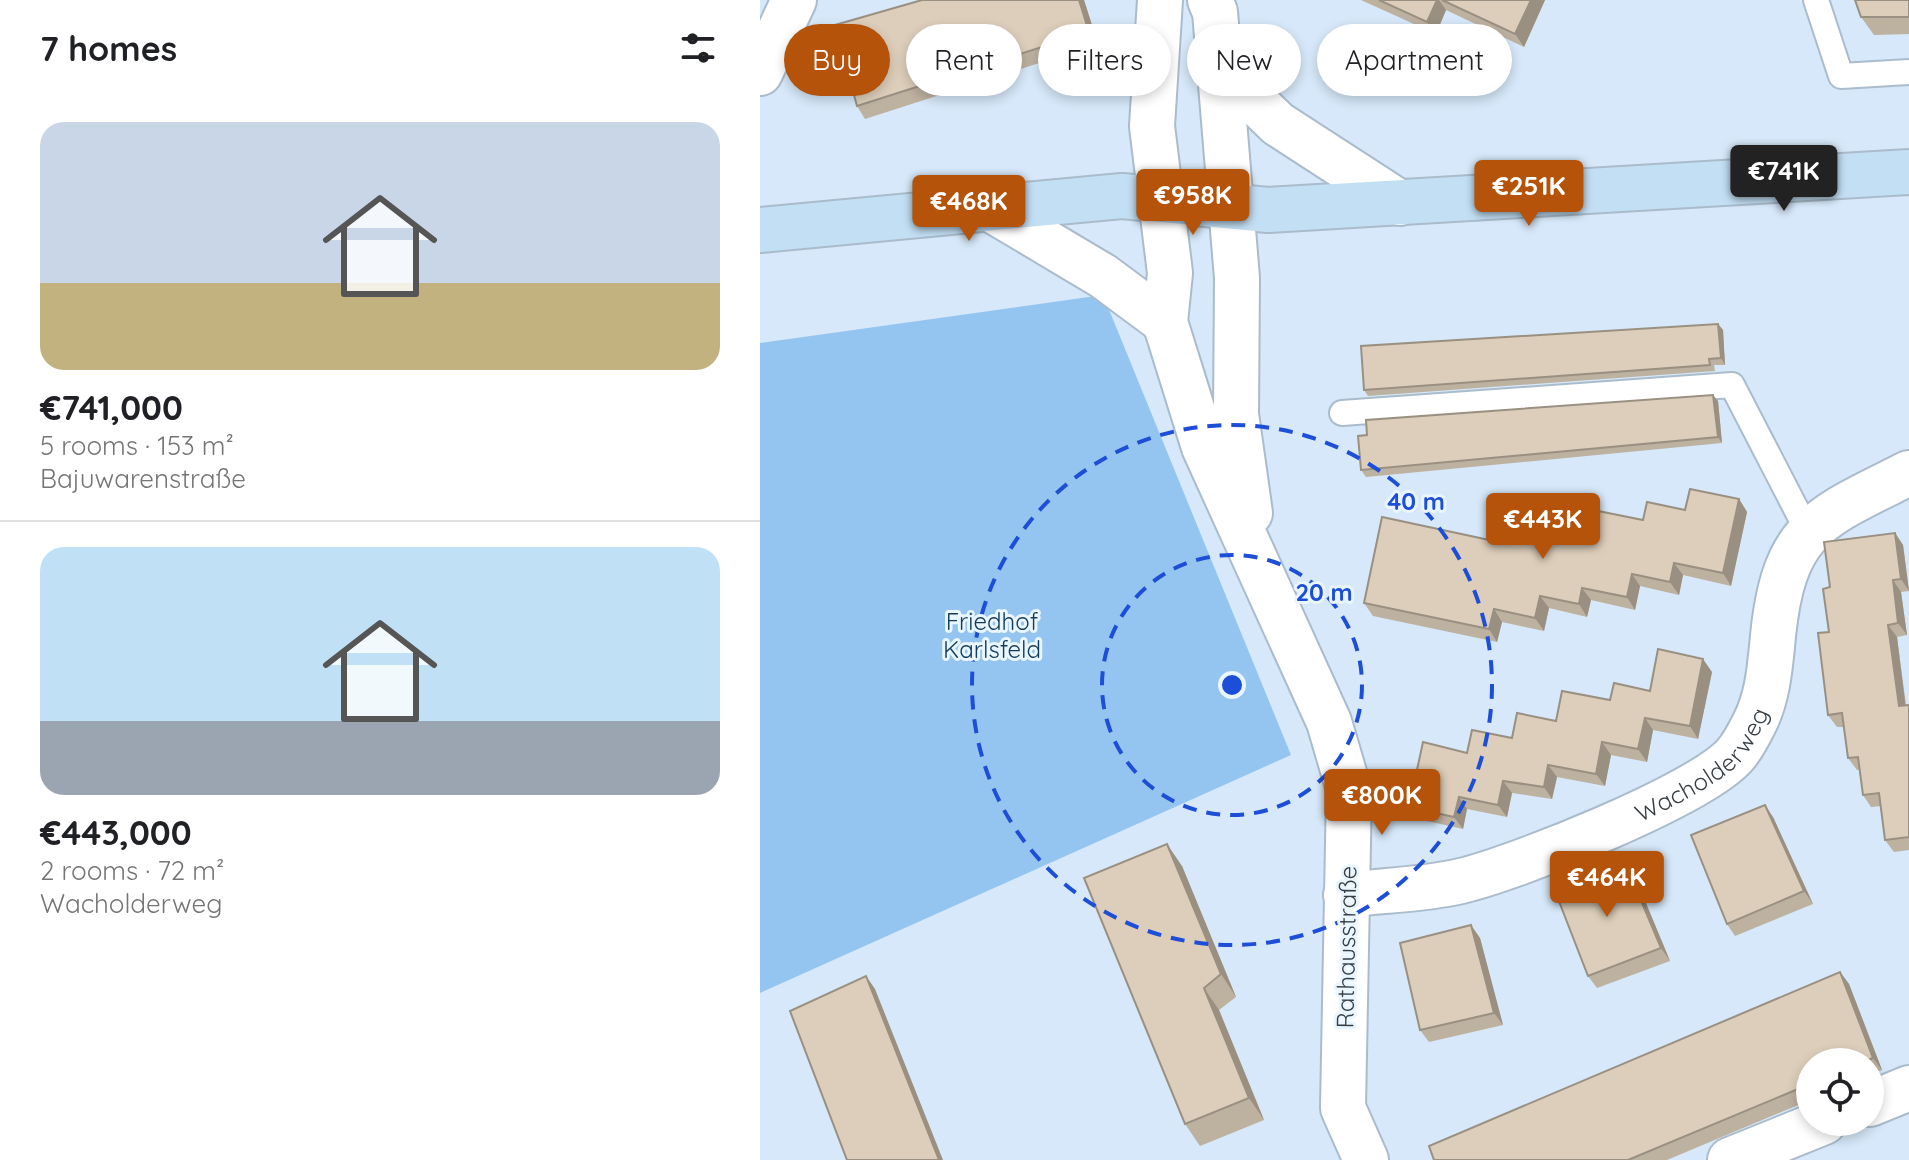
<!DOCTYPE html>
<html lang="en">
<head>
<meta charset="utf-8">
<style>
  :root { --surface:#fff; --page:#f6f6f6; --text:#202124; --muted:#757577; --line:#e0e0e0; --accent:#b45309 }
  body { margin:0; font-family:Quicksand,sans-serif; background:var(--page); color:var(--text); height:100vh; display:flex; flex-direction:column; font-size:30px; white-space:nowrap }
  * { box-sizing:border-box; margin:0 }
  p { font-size:26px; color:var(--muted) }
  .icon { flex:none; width:44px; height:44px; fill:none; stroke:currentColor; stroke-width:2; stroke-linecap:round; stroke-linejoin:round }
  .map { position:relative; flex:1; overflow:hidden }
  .side { display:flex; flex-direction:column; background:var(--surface); width:760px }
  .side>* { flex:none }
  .guide { position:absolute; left:24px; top:24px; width:760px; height:72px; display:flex; gap:16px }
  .tools { position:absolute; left:1036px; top:1048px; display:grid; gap:16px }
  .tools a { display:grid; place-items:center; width:88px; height:88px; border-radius:50%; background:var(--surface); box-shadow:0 4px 12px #0003; font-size:40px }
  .price { position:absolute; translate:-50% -68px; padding:0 18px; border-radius:8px; background:var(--accent); color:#fff; font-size:26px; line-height:52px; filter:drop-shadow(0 2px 4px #0008) }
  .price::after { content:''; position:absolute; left:50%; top:48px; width:24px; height:18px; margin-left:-12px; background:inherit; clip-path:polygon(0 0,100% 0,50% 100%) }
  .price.on { background:#222; color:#fff }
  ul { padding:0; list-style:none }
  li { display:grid; align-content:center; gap:16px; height:424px; padding:0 40px }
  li+li { border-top:2px solid var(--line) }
  li span { display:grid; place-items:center; height:248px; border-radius:24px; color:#555 }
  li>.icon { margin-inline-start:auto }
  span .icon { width:144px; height:144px; fill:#fffc; stroke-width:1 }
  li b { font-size:34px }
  h2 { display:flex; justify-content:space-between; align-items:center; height:96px; padding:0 40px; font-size:34px }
  .chip { padding:0 28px; border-radius:36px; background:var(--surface); box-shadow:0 4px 12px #0003; font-size:28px; line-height:72px }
  .chip.on { background:var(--accent); color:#fff }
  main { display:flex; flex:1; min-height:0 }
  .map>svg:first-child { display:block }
  .green { fill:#94c5f0 }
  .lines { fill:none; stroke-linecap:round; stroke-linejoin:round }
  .service-casing { stroke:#aabccc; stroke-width:28 }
  .minor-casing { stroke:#aabccc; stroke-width:48 }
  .secondary-casing { stroke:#aabccc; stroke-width:48 }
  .service { stroke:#fff; stroke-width:24 }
  .minor { stroke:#fff; stroke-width:44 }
  .secondary { stroke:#c3dff4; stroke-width:44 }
  .wall { fill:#bdb1a0 }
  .shaded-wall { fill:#9a9082 }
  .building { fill:#dcceba; stroke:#9a9082; stroke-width:2 }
  .ring { fill:none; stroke:#1d4ed8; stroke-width:4; stroke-dasharray:14 10 }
  .labels { text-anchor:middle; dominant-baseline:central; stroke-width:6; stroke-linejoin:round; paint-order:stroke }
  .park-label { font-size:24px; fill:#113c5c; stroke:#e9f5ff }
  .street-label { font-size:24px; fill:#363e44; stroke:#e9f5ff }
  .centre { fill:#1d4ed8; stroke:#e9f5ff; stroke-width:4 }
  .ring-label { font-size:24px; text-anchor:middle; font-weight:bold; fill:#1d4ed8; stroke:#e9f5ff; stroke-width:6; stroke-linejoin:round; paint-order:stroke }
</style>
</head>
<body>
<main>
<section class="side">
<h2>7 homes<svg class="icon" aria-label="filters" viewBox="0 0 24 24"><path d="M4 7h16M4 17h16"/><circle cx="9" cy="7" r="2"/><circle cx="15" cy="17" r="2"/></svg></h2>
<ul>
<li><span style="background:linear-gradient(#c9d6e8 65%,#c2b280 0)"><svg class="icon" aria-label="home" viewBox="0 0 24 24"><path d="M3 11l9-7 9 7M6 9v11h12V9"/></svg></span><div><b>€741,000</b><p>5 rooms · 153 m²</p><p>Bajuwarenstraße</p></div></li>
<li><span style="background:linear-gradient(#bfe0f5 70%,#9aa5b1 0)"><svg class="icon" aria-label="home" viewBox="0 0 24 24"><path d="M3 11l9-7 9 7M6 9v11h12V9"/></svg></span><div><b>€443,000</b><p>2 rooms · 72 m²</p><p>Wacholderweg</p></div></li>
</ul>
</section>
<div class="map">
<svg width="1149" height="1160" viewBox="0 0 1149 1160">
  <rect width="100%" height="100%" fill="#d6e8f9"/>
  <path class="green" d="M343 295 531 755 0 993V343Z"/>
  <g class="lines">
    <g class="service-casing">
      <g id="service">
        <path d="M1056 0 1081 76 1149 72"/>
        <path d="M582 413 972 385 1048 532"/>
      </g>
    </g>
    <g class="minor-casing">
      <g id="minor">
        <path d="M400 0 392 126 410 273 405 322 444 447 569 722 589 790 583 1108 606 1160"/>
        <path d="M450 0 455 12 477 278 476 414 490 513"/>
        <path d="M459 67 518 124 640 203"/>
        <path d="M0 73 34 0"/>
        <path d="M227 207 343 276 405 322"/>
        <path id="s1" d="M586 895C623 890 664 890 701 881 756 868 940 795 975 755 982 747 989 734 994 724 1008 697 1010 667 1013 636 1024 527 1059 518 1149 473"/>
        <path d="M1110 1104 1149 1088"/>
        <path d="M970 1160 1064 1122"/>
      </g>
    </g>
    <g class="secondary-casing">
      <path id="secondary" d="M0 230 362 196 508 210 1149 172"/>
    </g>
    <use href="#service" class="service"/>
    <use href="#minor" class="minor"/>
    <use href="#secondary" class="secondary"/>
  </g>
  <g class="wall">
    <path d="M324 0 338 44 105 119 97 106Z"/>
    <path d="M601 0H785L764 47 686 10 676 34Z"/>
    <path d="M1149 0V34L1114 35 1101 17Z"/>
    <path d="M958 324 963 330 965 365H954L955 371 608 396 604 390Z"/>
    <path d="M958 401 962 443 606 477 601 470Z"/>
    <path d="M979 499 987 512 971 586 923 575 919 595 880 586 875 610 831 600 827 617 789 608 784 631 742 622 737 642 613 616 604 603 748 544 833 535 883 520Z"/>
    <path d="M1135 533 1143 545 1149 590V591L1141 592 1147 635 1137 637 1146 705H1149V850L1134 852 1125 840 1121 806 1111 807 1103 795 1099 770H1097L1088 758 1084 727H1077L1068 715 1070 587Z"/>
    <path d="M952 672 938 739 893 730 887 762 851 755 845 786 797 777 792 799 752 793 747 817 707 809 703 829 658 819 649 807 707 753 752 738 850 700 890 691Z"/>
    <path d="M1013 817 1053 904 975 936 967 924Z"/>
    <path d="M422 866 476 997 459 1010 504 1120 440 1146 425 1124Z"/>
    <path d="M873 872 910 961 837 988 828 976Z"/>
    <path d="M720 938 743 1025 669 1042 660 1030Z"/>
    <path d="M1080 972 1089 984 1122 1070 1110 1075V1062H1050V1100L907 1160H674Z"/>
  </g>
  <g class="shaded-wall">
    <path d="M319 0H324L338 44 329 32Z"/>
    <path d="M677 0H679L686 10 676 34 667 22Z"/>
    <path d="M771 0H785L764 47 755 34Z"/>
    <path d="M958 324 963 330 965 365 961 358Z"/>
    <path d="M953 395 958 401 962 443 958 437Z"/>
    <path d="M979 499 987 512 971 586 963 573Z"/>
    <path d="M1135 533 1143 545 1149 591 1141 579Z"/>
    <path d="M914 563 923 575 919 595 910 582Z"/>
    <path d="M872 574 880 586 875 610 867 597Z"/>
    <path d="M1133 580 1141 592 1147 635 1138 623Z"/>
    <path d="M822 588 831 600 827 617 819 604Z"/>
    <path d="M780 596 789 608 784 631 775 618Z"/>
    <path d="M734 609 742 622 737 642 729 629Z"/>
    <path d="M1128 625 1137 637 1147 718 1139 706Z"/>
    <path d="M943 659 952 672 938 739 930 726Z"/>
    <path d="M885 718 893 730 887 762 878 749Z"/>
    <path d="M842 742 851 755 845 786 836 774Z"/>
    <path d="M788 765 797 777 792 799 784 787Z"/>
    <path d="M743 781 752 793 747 817 738 805Z"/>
    <path d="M699 797 707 809 703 829 694 817Z"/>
    <path d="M1005 805 1013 817 1053 904 1044 891Z"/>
    <path d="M407 844 422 866 476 997 461 974Z"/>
    <path d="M864 860 873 872 910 961 901 948Z"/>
    <path d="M711 925 720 938 743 1025 734 1013Z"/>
    <path d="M1080 972 1089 984 1122 1070 1113 1058Z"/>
    <path d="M106 976 115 989 183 1160H179Z"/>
    <path d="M444 988 459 1010 504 1120 489 1098Z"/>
  </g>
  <g class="building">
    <path d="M162 0H319L329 32 97 106 75 25Z"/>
    <path d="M619 0H677L667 22Z"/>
    <path d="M682 0H771L755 34Z"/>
    <path d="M1095 0H1149V17H1101Z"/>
    <path d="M958 324 961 358 949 359 950 365 604 390 601 346Z"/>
    <path d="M953 395 958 437 601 470 598 436 607 435 606 420Z"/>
    <path d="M930 489 979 499 963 573 914 563 910 582 872 574 867 597 822 588 819 604 780 596 775 618 734 609 729 629 604 603 622 517 748 544 750 531 792 540 795 527 833 535 838 511 883 520 887 502 925 510Z"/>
    <path d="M1135 533 1141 579 1133 580 1138 623 1128 625 1139 706 1149 705V837L1125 840 1119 793 1103 795 1098 757 1088 758 1082 713 1068 715 1058 633 1069 632 1063 589 1070 587 1064 542Z"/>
    <path d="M898 649 943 659 930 726 885 718 878 749 842 742 836 774 788 765 784 787 743 781 738 805 699 797 694 817 649 807 663 742 707 753 712 730 752 738 757 713 796 721 802 691 850 700 854 683 890 691Z"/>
    <path d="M1005 805 1044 891 967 924 931 835Z"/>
    <path d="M407 844 461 974 444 988 489 1098 425 1124 324 878Z"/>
    <path d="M864 860 901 948 828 976 795 891Z"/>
    <path d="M711 925 734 1013 660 1030 640 943Z"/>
    <path d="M1080 972 1113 1058 1103 1062H1050V1084L868 1160H674L669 1146Z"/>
    <path d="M106 976 179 1160H87L30 1011Z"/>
  </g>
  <g class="ring">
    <circle cx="472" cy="685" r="130"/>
    <circle cx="472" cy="685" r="260"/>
  </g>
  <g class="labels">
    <g class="park-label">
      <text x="232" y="621">Friedhof<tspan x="232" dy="28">Karlsfeld</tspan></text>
    </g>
    <g class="street-label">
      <text stroke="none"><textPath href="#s1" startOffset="388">Wacholderweg</textPath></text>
      <text transform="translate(586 947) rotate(-89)">Rathausstraße</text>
    </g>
  </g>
  <circle cx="472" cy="685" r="12" class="centre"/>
  <g class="ring-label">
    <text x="656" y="510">40 m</text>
    <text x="564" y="601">20 m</text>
  </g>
</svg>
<div class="tools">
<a><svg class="icon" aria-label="locate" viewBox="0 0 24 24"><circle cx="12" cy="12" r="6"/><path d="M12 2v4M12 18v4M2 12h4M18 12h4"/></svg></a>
</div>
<b class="price on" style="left:1024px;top:213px">€741K</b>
<b class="price" style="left:769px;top:228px">€251K</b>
<b class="price" style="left:433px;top:237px">€958K</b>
<b class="price" style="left:209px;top:243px">€468K</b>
<b class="price" style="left:783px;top:561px">€443K</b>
<b class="price" style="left:622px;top:837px">€800K</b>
<b class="price" style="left:847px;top:919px">€464K</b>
<div class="guide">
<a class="chip on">Buy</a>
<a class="chip">Rent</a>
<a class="chip">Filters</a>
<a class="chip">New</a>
<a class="chip">Apartment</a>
</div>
</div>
</main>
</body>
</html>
